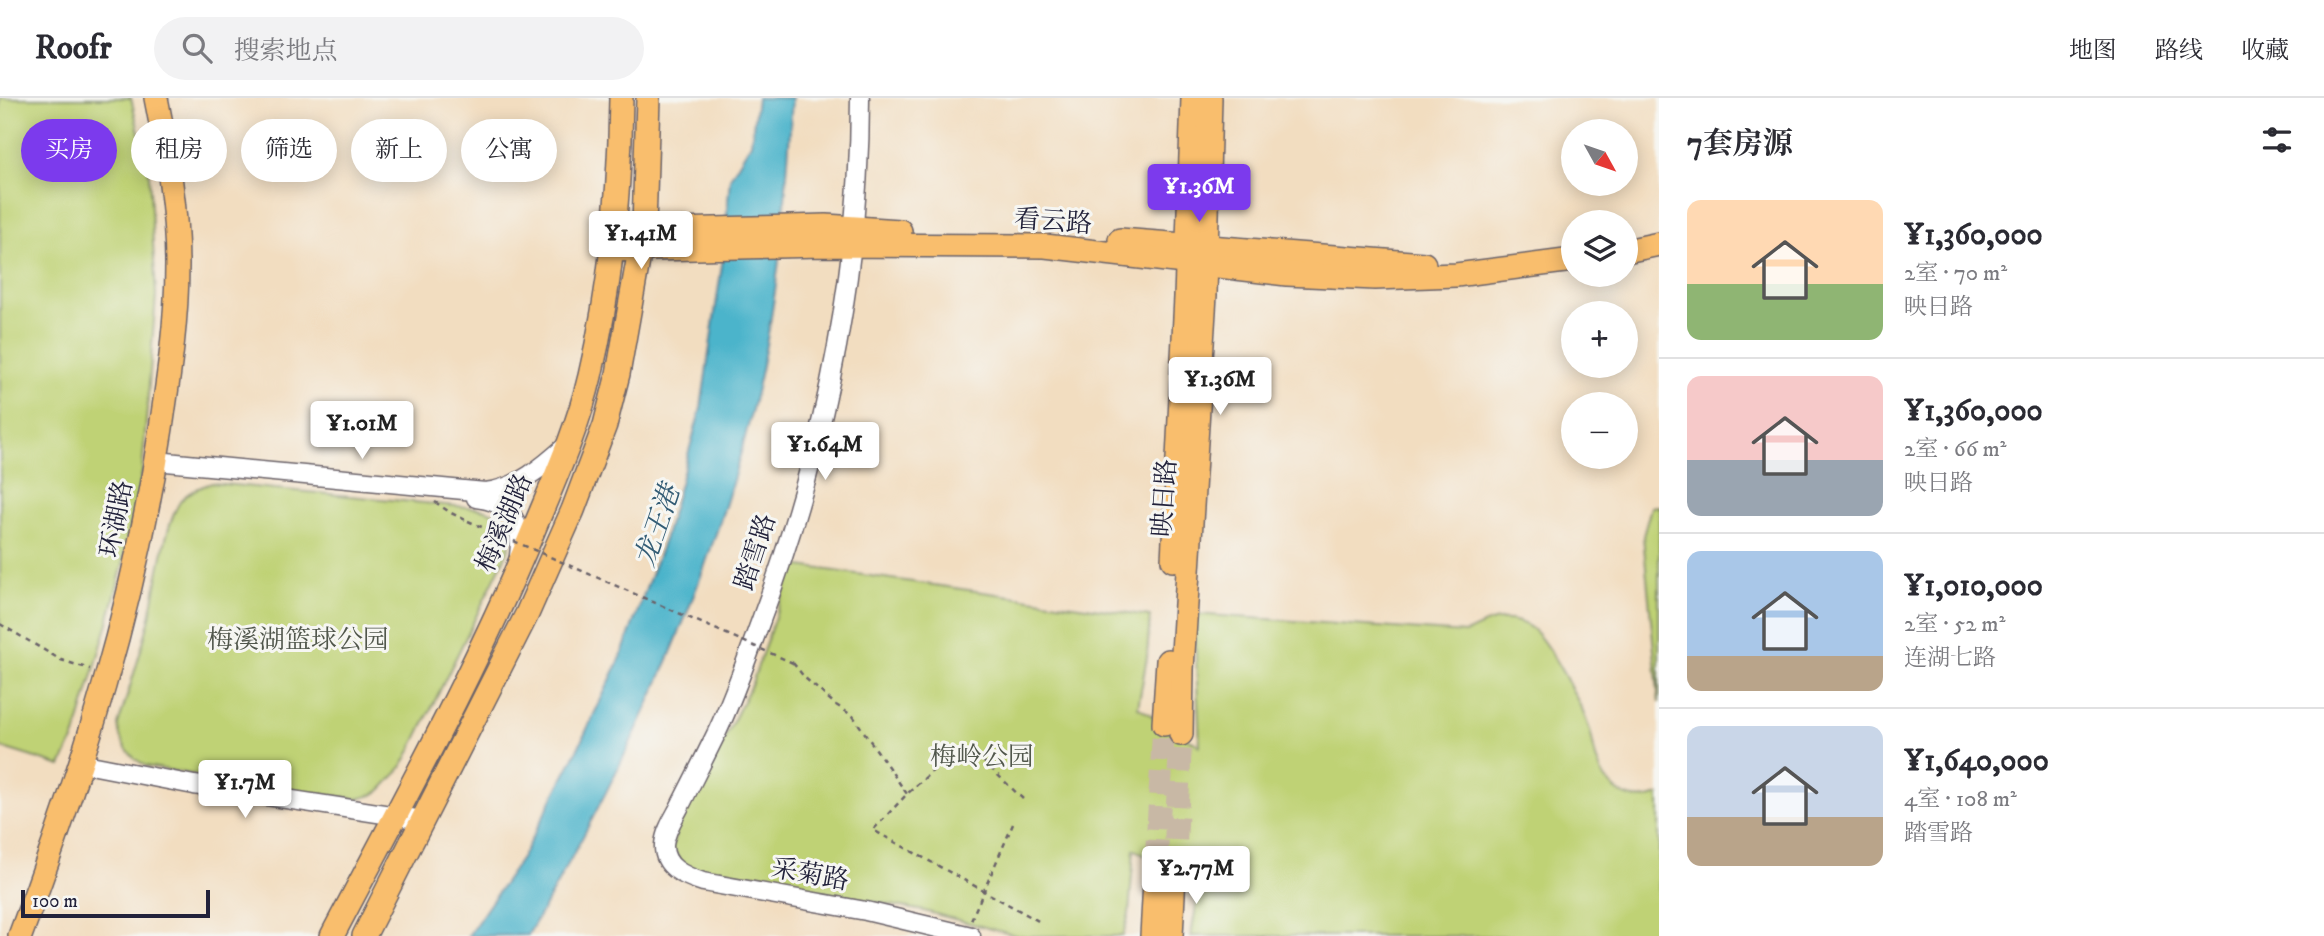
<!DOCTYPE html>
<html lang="zh">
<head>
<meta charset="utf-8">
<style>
  :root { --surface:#fff; --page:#f2f2f3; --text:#2b2b33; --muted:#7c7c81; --line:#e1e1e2; --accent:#7c3aed }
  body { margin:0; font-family:"IM FELL DW Pica","Noto Serif SC",serif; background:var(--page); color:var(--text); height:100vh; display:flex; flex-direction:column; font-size:26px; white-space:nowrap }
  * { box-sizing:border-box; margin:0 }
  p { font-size:23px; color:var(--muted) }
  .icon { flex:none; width:38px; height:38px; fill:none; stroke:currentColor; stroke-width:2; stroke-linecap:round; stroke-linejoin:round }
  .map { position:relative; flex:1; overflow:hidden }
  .drawer { display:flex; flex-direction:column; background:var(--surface); width:665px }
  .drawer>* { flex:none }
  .top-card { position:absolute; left:21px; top:21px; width:665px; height:63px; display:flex; gap:14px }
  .needle { width:46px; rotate:130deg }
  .controls { position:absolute; left:1561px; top:21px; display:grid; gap:14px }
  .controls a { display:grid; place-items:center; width:77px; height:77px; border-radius:50%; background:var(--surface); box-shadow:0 4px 18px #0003; font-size:35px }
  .scale { position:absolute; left:21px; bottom:18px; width:189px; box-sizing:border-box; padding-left:7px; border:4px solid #22223b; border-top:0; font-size:19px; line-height:24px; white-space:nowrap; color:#22223b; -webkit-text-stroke:5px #f6f6f2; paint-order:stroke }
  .price { position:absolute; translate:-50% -60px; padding:0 16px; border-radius:7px; background:#fff; color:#222; font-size:23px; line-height:46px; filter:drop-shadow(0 2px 4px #0008) }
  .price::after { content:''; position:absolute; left:50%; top:42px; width:21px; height:16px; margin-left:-10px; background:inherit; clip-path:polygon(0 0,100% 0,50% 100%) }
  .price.current { background:var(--accent); color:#fff }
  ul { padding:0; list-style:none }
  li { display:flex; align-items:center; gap:21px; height:175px; padding:0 28px }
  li+li { border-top:2px solid var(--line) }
  li span { display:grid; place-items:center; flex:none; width:196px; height:140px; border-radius:14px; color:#555 }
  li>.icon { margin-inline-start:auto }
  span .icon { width:84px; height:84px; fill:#fffc; stroke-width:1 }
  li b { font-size:30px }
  h2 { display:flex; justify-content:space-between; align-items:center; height:84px; padding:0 28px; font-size:30px }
  .chip { padding:0 24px; border-radius:32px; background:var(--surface); box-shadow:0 4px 18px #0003; font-size:24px; line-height:63px }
  .chip.current { background:var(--accent); color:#fff }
  header { display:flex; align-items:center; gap:42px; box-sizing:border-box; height:98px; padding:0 35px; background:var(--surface); border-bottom:2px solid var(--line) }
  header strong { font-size:33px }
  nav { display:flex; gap:38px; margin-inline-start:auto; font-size:24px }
  .search { width:490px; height:63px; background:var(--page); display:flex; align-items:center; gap:18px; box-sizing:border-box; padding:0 24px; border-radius:38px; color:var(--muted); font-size:26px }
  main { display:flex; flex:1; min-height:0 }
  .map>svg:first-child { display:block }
  .green { fill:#bfd275; stroke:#707a58; stroke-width:2 }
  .water { fill:#4cb4cb; stroke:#376b83; stroke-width:2 }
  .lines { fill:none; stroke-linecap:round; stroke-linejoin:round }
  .major-tunnel { stroke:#c8b8a5; stroke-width:23; stroke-dasharray:23 11; stroke-linecap:butt }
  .minor-casing { stroke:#6b636a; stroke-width:21 }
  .major-casing { stroke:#6b636a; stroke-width:26 }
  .path { stroke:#6b636a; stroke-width:2.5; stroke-dasharray:5 5; stroke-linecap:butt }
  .minor { stroke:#fff; stroke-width:18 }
  .major { stroke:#f9be6d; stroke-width:23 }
  .path-bridge { stroke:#6b636a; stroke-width:2.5; stroke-dasharray:5 5; stroke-linecap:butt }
  .labels { text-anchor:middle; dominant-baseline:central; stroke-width:6; stroke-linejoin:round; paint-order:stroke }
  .street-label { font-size:26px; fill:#22223b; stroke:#f6f6f2 }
  .park-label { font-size:26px; fill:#51574c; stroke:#f6f6f2 }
  .water-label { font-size:28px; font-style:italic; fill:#335c75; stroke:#f6f6f2 }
</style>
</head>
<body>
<header>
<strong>Roofr</strong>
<div class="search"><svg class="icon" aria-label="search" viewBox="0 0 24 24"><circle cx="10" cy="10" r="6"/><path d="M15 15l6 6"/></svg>搜索地点</div>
<nav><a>地图</a><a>路线</a><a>收藏</a></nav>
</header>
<main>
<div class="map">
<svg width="1659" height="838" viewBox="0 0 1659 838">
  <rect width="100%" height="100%" fill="#f6f6f2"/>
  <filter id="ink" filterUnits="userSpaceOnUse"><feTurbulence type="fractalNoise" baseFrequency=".0143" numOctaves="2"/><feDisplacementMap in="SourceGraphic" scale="14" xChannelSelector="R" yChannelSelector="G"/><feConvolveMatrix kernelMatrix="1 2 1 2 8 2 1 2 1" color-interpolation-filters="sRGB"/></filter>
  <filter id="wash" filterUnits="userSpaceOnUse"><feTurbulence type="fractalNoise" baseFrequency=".00686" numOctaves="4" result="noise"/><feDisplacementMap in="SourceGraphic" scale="28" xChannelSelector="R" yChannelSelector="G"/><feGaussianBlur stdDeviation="1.57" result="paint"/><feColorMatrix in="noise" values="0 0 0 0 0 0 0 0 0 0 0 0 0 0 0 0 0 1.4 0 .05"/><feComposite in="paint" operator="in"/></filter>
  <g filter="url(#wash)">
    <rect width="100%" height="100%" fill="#f2ddc0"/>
    <g class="green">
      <path d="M0 0H131L149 76 156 197 142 374 123 466 107 528 75 638 61 668 0 649Z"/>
      <path d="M212 385 477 410C502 414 516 427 508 453L407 660 398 674 381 692 372 697 358 701 264 689 146 668C130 659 120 647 118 627 129 592 141 555 150 519 156 490 165 426 180 404 187 394 200 389 212 385Z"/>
      <path d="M1659 408V605L1643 438 1651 409Z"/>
      <path d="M793 467 1150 518 1147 559 1138 609 1200 648 1194 516 1465 535C1476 531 1489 522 1500 522 1511 521 1522 524 1531 530 1548 543 1581 606 1588 627 1593 639 1593 652 1597 663 1607 692 1629 708 1659 697V838H1191L1199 791 1134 751 1129 816 1123 838H1018L924 813 690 770 680 763 672 750 677 729 726 638 752 585Z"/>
    </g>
    <path class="water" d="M757 0H792C787 83 782 165 766 247 726 457 635 653 528 837L468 838 522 759 573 661 620 561 665 439 701 310 723 160 730 80 751 45Z"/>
  </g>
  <g filter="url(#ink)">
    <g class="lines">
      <g class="major-tunnel">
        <path d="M1156 765 1164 626"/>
        <path d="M1174 776 1181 636"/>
      </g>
      <g class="minor-casing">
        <g id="minor">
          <path d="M860 0C860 182 821 363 757 533 745 566 733 600 718 632 706 657 693 682 680 708 674 720 665 733 664 747 663 769 684 778 703 784L866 813 971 838"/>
          <path d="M156 363 485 394C517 391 544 368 567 347"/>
          <path d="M476 400C511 404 523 424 519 458"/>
          <path d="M80 665 194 687 423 722"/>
        </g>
      </g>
      <g class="major-casing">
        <g id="major">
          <path d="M613 127 675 132 826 128 900 133"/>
          <path d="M1120 142 1424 166"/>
          <path d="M610 152 823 147 1045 148 1287 176 1375 180 1456 177 1573 162"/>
          <path d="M1626 153 1659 146"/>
          <path d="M1173 462 1186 199 1193 0"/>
          <path d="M1164 626 1168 563"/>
          <path d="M1181 636 1182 571 1205 197 1210 0"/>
          <path d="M20 838C82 674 135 504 161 330 169 276 177 222 177 167 177 111 167 55 156 0"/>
          <path d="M332 838C403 703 478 568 536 426 556 378 578 329 590 278 611 189 620 91 621 0"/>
          <path d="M364 838 527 516 573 412 605 327 618 276 644 129 648 0"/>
          <path d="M1152 838 1156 765"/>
          <path d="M1171 838 1174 776"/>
        </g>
      </g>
      <g class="path">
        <path d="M435 404 451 415 468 423"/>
        <path d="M0 526 61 562 90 571"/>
        <path d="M793 565 805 580 836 607 853 618 907 696"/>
        <path d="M1023 701 979 659H948L907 696 873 732 1042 825"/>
        <path d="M971 822 1013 726"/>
      </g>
      <use href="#minor" class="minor"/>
      <use href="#major" class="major"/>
      <path class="path-bridge" d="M468 423 793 565"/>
    </g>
  </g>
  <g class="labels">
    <g class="street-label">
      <text transform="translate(1053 124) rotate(4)">看云路</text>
      <text transform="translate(1165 400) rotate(-86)">映日路</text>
      <text transform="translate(117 421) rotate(-79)">环湖路</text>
      <text transform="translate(505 425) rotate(-67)">梅溪湖路</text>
      <text transform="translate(756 454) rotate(-72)">踏雪路</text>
      <text transform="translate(810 777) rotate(10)">采菊路</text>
    </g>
    <g class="park-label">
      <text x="298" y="542">梅溪湖篮球公园</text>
      <text x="982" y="659">梅岭公园</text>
    </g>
    <g class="water-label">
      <text transform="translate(658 428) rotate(-71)">龙王港</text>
    </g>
  </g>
</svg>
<div class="controls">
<a><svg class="needle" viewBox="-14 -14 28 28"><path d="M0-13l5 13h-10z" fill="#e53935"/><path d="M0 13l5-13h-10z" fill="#7c7c81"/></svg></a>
<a><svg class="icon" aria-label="layers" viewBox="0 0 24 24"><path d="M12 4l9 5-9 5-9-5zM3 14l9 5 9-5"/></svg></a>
<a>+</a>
<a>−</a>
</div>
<div class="scale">100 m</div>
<b class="price current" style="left:1199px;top:126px">¥1.36M</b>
<b class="price" style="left:641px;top:173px">¥1.41M</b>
<b class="price" style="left:1220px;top:319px">¥1.36M</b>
<b class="price" style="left:362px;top:363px">¥1.01M</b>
<b class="price" style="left:825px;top:384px">¥1.64M</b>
<b class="price" style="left:245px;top:722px">¥1.7M</b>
<b class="price" style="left:1196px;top:808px">¥2.77M</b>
<div class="top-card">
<a class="chip current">买房</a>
<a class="chip">租房</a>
<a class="chip">筛选</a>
<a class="chip">新上</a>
<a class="chip">公寓</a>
</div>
</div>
<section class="drawer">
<h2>7套房源<svg class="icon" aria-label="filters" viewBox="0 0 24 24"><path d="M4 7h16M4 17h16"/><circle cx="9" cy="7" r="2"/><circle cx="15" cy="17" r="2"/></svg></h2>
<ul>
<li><span style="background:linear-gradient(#ffd9b3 60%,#8fb573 0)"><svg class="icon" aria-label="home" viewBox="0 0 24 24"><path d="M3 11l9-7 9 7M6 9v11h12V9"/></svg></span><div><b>¥1,360,000</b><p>2室 · 70 m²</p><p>映日路</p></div></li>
<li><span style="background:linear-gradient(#f6c9c9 60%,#9aa5b1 0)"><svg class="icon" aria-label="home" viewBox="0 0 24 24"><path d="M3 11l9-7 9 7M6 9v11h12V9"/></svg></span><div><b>¥1,360,000</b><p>2室 · 66 m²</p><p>映日路</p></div></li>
<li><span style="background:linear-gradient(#a9c7e8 75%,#b9a48a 0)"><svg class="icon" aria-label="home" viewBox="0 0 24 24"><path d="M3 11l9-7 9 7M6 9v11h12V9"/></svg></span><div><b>¥1,010,000</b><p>2室 · 52 m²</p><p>连湖七路</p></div></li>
<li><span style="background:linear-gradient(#c9d6e8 65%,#b9a48a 0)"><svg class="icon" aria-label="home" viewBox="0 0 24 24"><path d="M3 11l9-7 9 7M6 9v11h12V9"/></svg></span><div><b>¥1,640,000</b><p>4室 · 108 m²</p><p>踏雪路</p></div></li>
</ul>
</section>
</main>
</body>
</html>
